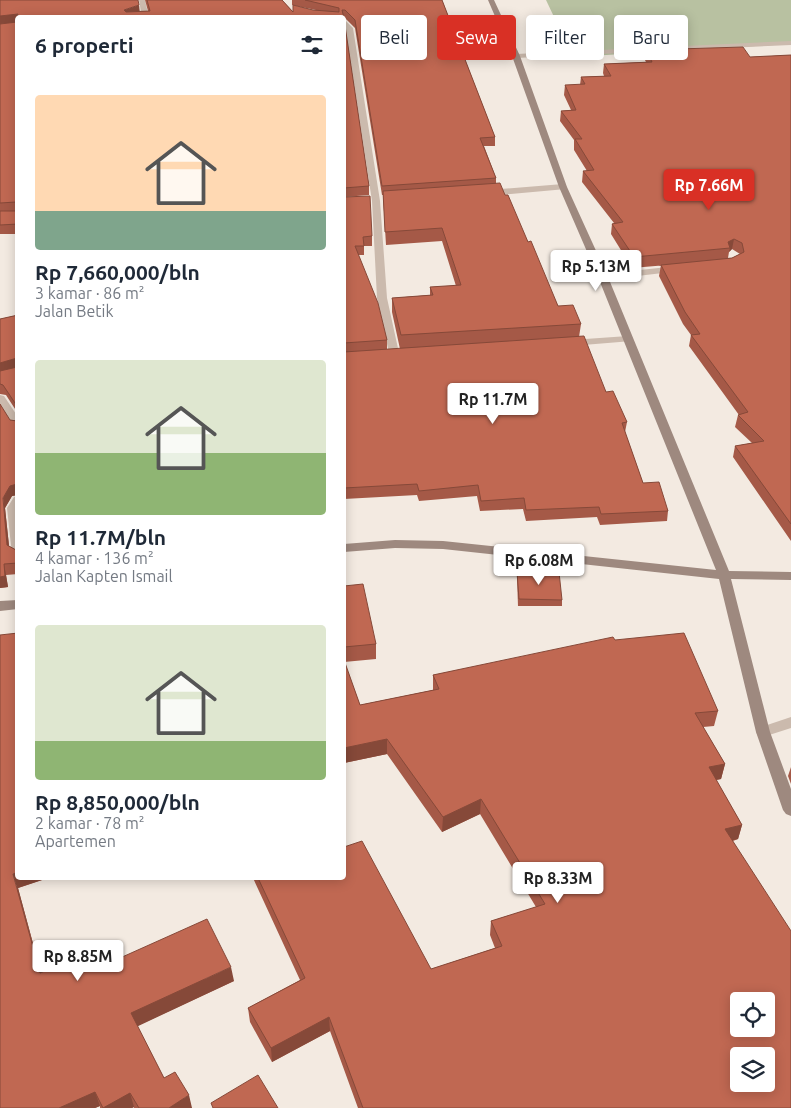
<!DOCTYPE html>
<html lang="id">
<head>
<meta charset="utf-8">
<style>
  :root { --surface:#fff; --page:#f6f6f7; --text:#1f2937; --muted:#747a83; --accent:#d93025 }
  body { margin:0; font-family:Ubuntu,sans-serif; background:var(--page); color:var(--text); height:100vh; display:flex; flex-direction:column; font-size:19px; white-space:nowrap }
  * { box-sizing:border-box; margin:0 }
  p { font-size:16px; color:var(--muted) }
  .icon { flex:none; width:28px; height:28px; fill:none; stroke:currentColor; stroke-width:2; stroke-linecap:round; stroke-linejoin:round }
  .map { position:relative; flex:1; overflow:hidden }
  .drawer { position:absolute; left:15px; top:15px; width:331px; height:865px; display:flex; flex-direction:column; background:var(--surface); border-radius:5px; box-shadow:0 2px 12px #0003 }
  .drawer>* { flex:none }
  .guide { position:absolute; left:361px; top:15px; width:354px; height:45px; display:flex; gap:10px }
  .tools { position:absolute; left:730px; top:992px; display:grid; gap:10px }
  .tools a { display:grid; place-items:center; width:45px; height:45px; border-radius:5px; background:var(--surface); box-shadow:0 2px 12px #0003; font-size:25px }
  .price { position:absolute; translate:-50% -42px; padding:0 11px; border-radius:5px; background:#fff; color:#222; font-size:16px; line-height:32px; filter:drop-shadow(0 1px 2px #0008) }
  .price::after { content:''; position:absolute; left:50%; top:30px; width:15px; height:11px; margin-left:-8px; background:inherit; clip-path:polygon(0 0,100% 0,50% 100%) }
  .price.current { background:var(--accent); color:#fff }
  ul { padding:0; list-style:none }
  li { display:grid; align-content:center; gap:10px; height:265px; padding:0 20px }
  li span { display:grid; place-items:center; height:155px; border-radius:5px; color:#555 }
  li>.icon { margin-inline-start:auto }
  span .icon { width:90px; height:90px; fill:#fffc; stroke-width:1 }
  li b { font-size:21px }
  h2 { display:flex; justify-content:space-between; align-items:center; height:60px; padding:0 20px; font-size:21px }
  .pill { padding:0 18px; border-radius:5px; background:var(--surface); box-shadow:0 2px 12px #0003; font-size:18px; line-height:45px }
  .pill.current { background:var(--accent); color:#fff }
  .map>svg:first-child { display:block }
  .green { fill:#b8c1a1 }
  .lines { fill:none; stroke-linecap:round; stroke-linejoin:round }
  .lane { fill:#cbbaad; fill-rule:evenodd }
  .street { fill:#cbbaad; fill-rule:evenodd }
  .secondary { fill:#9e897f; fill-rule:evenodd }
  .wall { fill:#a55947; fill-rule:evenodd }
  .shaded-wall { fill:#864939 }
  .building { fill:#c06852; stroke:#864939; fill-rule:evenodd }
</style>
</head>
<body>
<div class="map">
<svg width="791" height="1108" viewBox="0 0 791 1108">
  <rect width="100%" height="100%" fill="#f3eae1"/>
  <path class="green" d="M546 0H791V44L573 57Z"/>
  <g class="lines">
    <path class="lane" d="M791 717V728L763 737 758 736 756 732 758 728Z"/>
    <g class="street">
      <path d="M139 0H145L149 18H142Z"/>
      <path d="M344 19 353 28 380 201 387 298 399 353 394 356 389 353 377 298 372 201Z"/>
      <path d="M791 41V45L516 58 512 56 516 54Z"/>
      <path d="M563 184 567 187 566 189 488 196 484 193 488 190Z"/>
      <path d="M677 266 682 269 680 271 603 280 598 277 603 274Z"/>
      <path d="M628 336 633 339 632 341 571 346 566 343 571 340Z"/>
      <path d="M0 395 4 396 18 417V430L14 429 0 407Z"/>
      <path d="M18 496V559L12 555 7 508 14 497Z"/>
    </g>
    <g class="secondary">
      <path d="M488 0H494L520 56 567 187 608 277 729 571 791 572V580L731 579 770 732 791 789V816L786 814 783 810 756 732 719 579 443 549 395 548 344 552V544L395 540 443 541 716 570 598 277 559 187 512 56Z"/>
      <path d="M18 600V609L0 611V601Z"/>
    </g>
  </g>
  <g class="wall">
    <path d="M0 0 140 11H148L145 0H282L293 12 316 10 292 5V0H442L495 137V146H484L496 178V184L505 195 528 242 558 306 581 324 579 337 606 392 627 422 625 432 643 483 668 511 667 521 600 525 597 517 526 521 523 509 480 511 477 496 419 501 417 495 344 499V19L369 186V195L344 197 372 236V246H364V255H358L387 340V349H400L392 312V298L430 295V287L456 286 442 241 386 245 383 195H382L355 28 345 18H18V234H0Z"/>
    <path d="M644 46 678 49 750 57 791 55V541L733 457 735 446 752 443 735 427 738 415H739L689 346 691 335 683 324 659 276 661 265H667L632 268 611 234 612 224 614 223 582 182 583 171H587L574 150V140L560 121 561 111 571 110 564 95 565 85H580L581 77 604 76 603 73 604 64 646 62 643 56ZM732 249 740 254 732 258H728L729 252Z"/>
    <path d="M18 315V574L6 575 8 587 0 588 10 420 17 421V412L6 395 0 394V319ZM17 495V548L16 550 9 546 5 508 12 496Z"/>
    <path d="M517 572 562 600V606H518L517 578Z"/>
    <path d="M344 586 376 644V659L344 662 360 705 433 690V675L615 640 718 711 714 726 703 727 725 764 721 779 716 780 742 825 738 839 733 841 791 1108H358L330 1031 272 1062 250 1022 248 1008 300 980 253 878H344L431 969 495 948 490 935 491 921 536 907 480 814 442 832 387 754 344 763Z"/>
    <path d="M791 767V784L788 776Z"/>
    <path d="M18 878H48L18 888 41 973 91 971 234 981 137 1026 164 1078 192 1108H134V1107L132 1108H100V1106L95 1108H0Z"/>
  </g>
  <g class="shaded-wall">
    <path d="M139 5 140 14 127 18 124 10Z"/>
    <path d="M18 14V23L0 24V16Z"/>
    <path d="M734 239 732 249 729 252 730 248 728 242Z"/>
    <path d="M17 358 18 369 0 373V363Z"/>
    <path d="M17 484 18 495 12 496 5 508 10 555 7 545 3 498 10 486Z"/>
    <path d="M4 564 6 575 8 587 0 588V577Z"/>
    <path d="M387 739V754L344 763V748Z"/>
    <path d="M725 764 721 779 705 782 709 767Z"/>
    <path d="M481 799 480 814 442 832 443 817Z"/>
    <path d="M742 825 738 839 721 843 725 829Z"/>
    <path d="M18 872V878H48L18 888 45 988 13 874Z"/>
    <path d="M231 967 234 981 134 1028 131 1013Z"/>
    <path d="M329 1017 330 1031 272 1062 271 1048Z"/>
    <path d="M95 1092 100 1106 95 1108H59Z"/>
    <path d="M130 1093 134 1107 132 1108H103Z"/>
    <path d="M189 1095 192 1108H169Z"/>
  </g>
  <g class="building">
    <path d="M0 0H138L139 5 124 10 126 12 150 11 147 0H282L293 12V5L313 10 339 12V8L305 0H442L495 137 480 138 496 178 382 186 355 20 345 10H342L344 18H18V224L0 225V211H17L16 202 0 203V24L17 22 18 14 0 16Z"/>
    <path d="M344 19 369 186 344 188Z"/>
    <path d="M676 45 678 49 743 47 750 57 791 55V524L735 446 764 441 738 415 748 412 691 335 700 334 685 312 661 265 732 258 744 252 742 243 734 239 728 242 730 248 634 257 612 224 623 222 583 171 594 170 575 139H582L561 111 576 110 565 85 585 84 581 77 611 76 604 64 652 62 644 46Z"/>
    <path d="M500 183 505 195H508L528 242 531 241 558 306 573 305 581 324 401 335 392 298 433 295 430 287 461 285 442 228 385 232 383 191Z"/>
    <path d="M370 196 372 236 363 237 364 246H355L378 303 387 340 344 343V197Z"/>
    <path d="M18 315V563L4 564 5 576 0 577V404L10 420 17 421V406L3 385 0 384V371L17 367V358L0 363V319ZM17 484V548L16 550 7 545 3 498 10 486Z"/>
    <path d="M584 336 606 392 613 391 627 422 622 423 643 483 659 482 668 511 601 514 599 507 526 510 524 498 481 501 478 485 419 491 417 484 344 488V352Z"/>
    <path d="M517 572H559L562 600 519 599Z"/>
    <path d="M363 584 376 644 344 647V586Z"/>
    <path d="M18 633V872L13 874 40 973 85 954 91 971 207 919 231 967 131 1013 164 1078 175 1072 189 1095 169 1108H139L130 1093 103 1108 95 1092 59 1108H0V635Z"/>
    <path d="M684 633 718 711 695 713 725 764 709 767 742 825 725 829 791 931V1108H363L329 1017 271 1048 248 1008 305 978 258 878H344V847L362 841 431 969 502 946 491 921 545 904 481 799 443 817 387 739 344 748V660L360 705 439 689 433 675 613 637 615 640ZM739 1001H766V1029H739ZM739 1056H766V1084H739Z"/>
    <path d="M258 1075 278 1108H213L211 1103Z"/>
  </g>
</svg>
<div class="tools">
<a><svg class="icon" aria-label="locate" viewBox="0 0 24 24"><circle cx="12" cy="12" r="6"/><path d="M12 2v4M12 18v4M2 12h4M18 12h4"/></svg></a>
<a><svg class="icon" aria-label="layers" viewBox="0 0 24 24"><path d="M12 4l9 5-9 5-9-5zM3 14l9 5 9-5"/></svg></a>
</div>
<b class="price current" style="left:709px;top:211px">Rp 7.66M</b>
<b class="price" style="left:596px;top:292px">Rp 5.13M</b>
<b class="price" style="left:493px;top:425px">Rp 11.7M</b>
<b class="price" style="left:539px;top:586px">Rp 6.08M</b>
<b class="price" style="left:558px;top:904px">Rp 8.33M</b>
<b class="price" style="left:78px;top:982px">Rp 8.85M</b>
<div class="guide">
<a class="pill">Beli</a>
<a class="pill current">Sewa</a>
<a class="pill">Filter</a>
<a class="pill">Baru</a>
</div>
<section class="drawer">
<h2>6 properti<svg class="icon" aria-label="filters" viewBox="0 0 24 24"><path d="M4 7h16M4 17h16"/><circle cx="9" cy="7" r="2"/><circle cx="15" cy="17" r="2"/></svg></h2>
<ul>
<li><span style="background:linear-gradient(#ffd9b3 75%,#7fa58c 0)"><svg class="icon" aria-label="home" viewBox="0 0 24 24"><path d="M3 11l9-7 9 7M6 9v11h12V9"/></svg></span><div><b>Rp 7,660,000/bln</b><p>3 kamar · 86 m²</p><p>Jalan Betik</p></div></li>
<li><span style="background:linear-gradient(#dfe7d0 60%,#8fb573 0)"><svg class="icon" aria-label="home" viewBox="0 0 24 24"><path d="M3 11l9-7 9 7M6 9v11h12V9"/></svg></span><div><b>Rp 11.7M/bln</b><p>4 kamar · 136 m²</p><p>Jalan Kapten Ismail</p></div></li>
<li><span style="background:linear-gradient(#dfe7d0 75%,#8fb573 0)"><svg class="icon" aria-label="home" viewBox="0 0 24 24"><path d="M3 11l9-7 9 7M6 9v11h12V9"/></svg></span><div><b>Rp 8,850,000/bln</b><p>2 kamar · 78 m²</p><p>Apartemen</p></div></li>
</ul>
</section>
</div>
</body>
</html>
